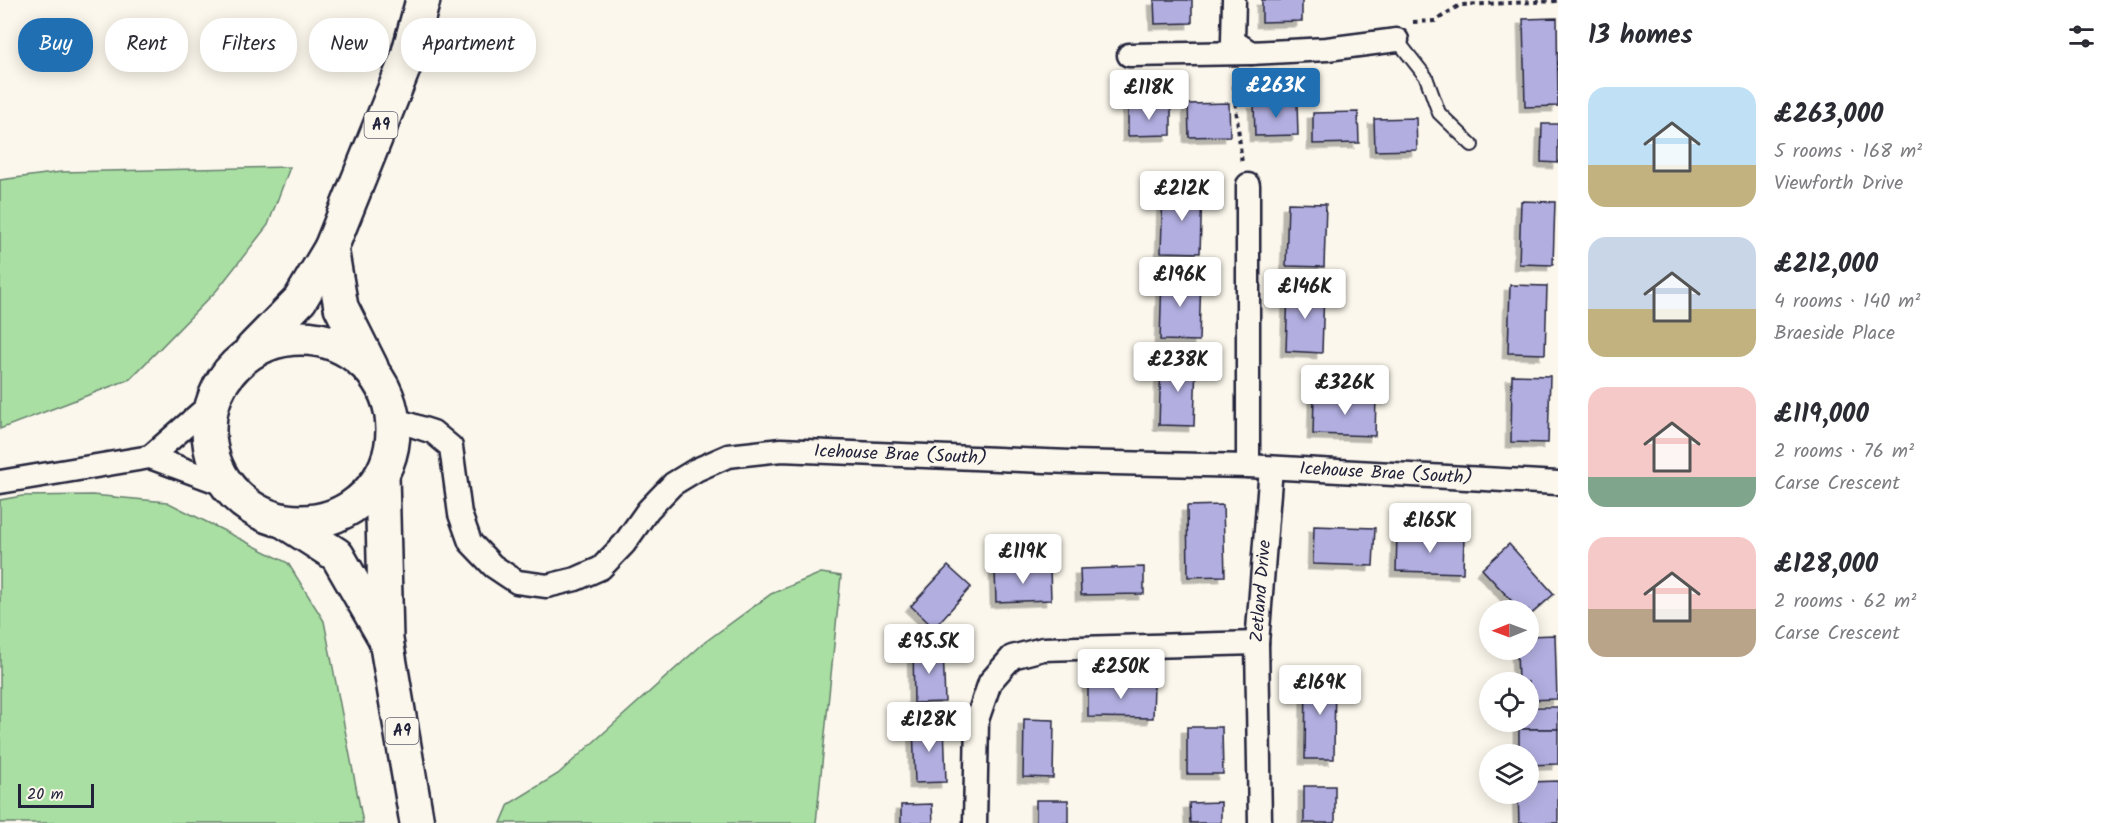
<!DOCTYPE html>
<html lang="en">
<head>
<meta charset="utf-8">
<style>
  :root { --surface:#fff; --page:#f7f7f7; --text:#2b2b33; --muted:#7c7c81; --accent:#1f6fb2 }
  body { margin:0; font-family:Kalam,sans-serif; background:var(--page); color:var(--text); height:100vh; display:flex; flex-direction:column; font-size:22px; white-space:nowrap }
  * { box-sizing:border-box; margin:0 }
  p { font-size:20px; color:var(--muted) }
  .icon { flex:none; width:33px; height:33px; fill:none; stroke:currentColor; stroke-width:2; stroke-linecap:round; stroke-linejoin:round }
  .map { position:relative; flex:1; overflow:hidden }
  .panel { display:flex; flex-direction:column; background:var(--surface); width:570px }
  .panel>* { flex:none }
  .top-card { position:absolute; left:18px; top:18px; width:570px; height:54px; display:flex; gap:12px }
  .needle { width:39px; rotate:269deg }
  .tools { position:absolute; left:1479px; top:600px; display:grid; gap:12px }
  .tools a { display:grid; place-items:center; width:60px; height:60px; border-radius:50%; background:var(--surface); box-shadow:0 3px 15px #0003; font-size:30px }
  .scale { position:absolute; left:18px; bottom:15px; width:76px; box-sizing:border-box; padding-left:6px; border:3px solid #22223b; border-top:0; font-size:16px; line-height:21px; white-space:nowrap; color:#22223b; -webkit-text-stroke:4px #fbf7ec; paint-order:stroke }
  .price { position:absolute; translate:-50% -51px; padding:0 14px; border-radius:6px; background:#fff; color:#222; font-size:20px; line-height:39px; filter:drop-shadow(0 2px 3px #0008) }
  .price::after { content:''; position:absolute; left:50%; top:36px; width:18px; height:14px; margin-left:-9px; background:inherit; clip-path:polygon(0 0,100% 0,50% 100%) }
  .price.selected { background:var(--accent); color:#fff }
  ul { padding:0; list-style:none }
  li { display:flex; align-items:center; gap:18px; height:150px; padding:0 30px }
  li span { display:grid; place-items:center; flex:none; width:168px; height:120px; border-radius:18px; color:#555 }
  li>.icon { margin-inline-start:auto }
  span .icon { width:72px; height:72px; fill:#fffc; stroke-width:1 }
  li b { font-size:26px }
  h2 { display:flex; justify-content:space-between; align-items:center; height:72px; padding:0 30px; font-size:26px }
  .tag { padding:0 21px; border-radius:24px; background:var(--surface); box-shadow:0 3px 15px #0003; font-size:21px; line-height:54px }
  .tag.selected { background:var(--accent); color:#fff }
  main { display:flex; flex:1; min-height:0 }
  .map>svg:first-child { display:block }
  .green { fill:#a9dfa2; stroke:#66806e; stroke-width:1.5 }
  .building { fill:#b2aee0; stroke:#22223b; stroke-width:1.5; filter:url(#shadow) }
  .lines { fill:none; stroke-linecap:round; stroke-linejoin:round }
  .service-casing { stroke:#22223b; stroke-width:16 }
  .minor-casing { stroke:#22223b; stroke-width:27 }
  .primary-casing { stroke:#22223b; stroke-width:38 }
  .path { stroke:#22223b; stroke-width:4; stroke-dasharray:4.5 4.5; stroke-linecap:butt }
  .service { stroke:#fbf7ec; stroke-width:12 }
  .minor { stroke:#fbf7ec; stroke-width:22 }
  .primary { stroke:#fbf7ec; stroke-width:33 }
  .labels { text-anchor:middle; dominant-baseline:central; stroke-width:6; stroke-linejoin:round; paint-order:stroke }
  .shield { fill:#fbf7ec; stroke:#636270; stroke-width:1.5 }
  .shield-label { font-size:16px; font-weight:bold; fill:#22223b }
  .street-label { font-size:18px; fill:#22223b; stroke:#fbf7ec }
</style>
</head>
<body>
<main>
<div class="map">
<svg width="1558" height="823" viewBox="0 0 1558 823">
  <defs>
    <filter id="shadow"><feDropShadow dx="-5.5" dy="5.5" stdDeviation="0" flood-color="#0004"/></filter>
  </defs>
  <rect width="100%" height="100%" fill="#fbf7ec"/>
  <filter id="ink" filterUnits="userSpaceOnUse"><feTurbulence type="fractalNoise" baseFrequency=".0167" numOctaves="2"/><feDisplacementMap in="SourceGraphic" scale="12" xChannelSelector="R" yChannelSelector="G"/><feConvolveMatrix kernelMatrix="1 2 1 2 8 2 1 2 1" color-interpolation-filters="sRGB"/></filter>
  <g filter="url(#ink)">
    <g class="green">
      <path d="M290 167 268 225 217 290 130 379 0 429V180L61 172Z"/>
      <path d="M92 495 167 502 288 563 324 621 363 823H0V500L22 496Z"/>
      <path d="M821 573 841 576 816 823H501L509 804 558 774 705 642 771 594Z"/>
    </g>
    <g class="building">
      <path d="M1154 0H1192V23L1155 24Z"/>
      <path d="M1262 0H1302V21L1262 22Z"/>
      <path d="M1557 18 1558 106 1525 107 1523 19Z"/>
      <path d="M1297 102 1298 135 1255 136 1254 103Z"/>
      <path d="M1229 103 1230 136 1189 137 1188 104Z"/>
      <path d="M1128 106H1171V135L1128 136Z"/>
      <path d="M1358 112 1359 143 1313 144V113Z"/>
      <path d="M1416 118 1417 150 1375 151 1374 119Z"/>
      <path d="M1542 124H1558V163L1541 162Z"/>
      <path d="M1163 190 1202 191 1200 253 1161 252Z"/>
      <path d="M1521 201 1555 202 1553 265 1519 264Z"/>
      <path d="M1288 203 1326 204 1324 267 1286 266Z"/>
      <path d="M1162 274 1201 275 1199 341 1160 340Z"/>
      <path d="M1510 285 1547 286 1545 354 1508 353Z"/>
      <path d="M1288 287 1324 288 1322 353 1286 351Z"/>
      <path d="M1161 360 1196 361 1194 426 1159 425Z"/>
      <path d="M1512 375 1550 376 1548 443 1511 442Z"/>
      <path d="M1314 396 1376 397 1375 436 1313 434Z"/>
      <path d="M1223 505 1225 576 1188 577 1187 506Z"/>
      <path d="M1314 526 1375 528 1373 566 1313 564Z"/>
      <path d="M1397 534 1464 536 1463 573 1396 571Z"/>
      <path d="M1509 544 1554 594 1528 617V610H1520L1482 569Z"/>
      <path d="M948 566 971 587 934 628 911 606Z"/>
      <path d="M1144 567V594L1081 595 1080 569Z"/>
      <path d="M1050 568 1051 600 996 602 995 570Z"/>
      <path d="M1555 635 1557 699 1528 700V682H1518L1517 650H1528V636Z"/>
      <path d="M943 647 945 702 914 703 913 648Z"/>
      <path d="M1306 672H1335L1334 759H1305Z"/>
      <path d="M1088 683 1154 684 1153 718 1088 717Z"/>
      <path d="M1528 707H1558V729H1519V722H1528Z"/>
      <path d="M1024 719 1054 720 1053 778 1023 777Z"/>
      <path d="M913 724H944L946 782 915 783Z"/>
      <path d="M1187 727H1222L1223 774H1187Z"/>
      <path d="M1519 729H1558V764L1528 765V754H1519Z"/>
      <path d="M1558 781V823H1519L1518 794H1528V782Z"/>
      <rect x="1304" y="786" width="31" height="37"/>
      <rect x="1036" y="800" width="32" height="23"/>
      <path d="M1221 802V823H1190L1189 803Z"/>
      <path d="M932 804 933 823H901V805Z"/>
    </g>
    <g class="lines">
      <g class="service-casing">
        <path id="service" d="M1397 40 1426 77 1439 113 1472 145"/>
      </g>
      <g class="minor-casing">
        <g id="minor">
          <path d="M1234 0 1233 41 1251 53 1327 49 1397 40"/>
          <path d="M1129 55 1251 53"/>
          <path id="s1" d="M393 419 433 432 451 447 460 514 470 542 493 566 517 582 547 586 576 579 601 568 624 544 648 510 673 484 696 470 728 456 781 450 1070 462 1248 466 1558 483"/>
          <path d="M150 457 213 402"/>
          <path d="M1248 466V185"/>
          <path d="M0 482 150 457 226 485"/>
          <path d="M975 823 977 720 990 682 1012 657 1043 649 1257 643"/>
          <path id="s2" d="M1260 823 1257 643 1271 468"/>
        </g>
      </g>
      <g class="primary-casing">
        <g id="primary">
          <path d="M331 248 341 307 371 367"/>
          <circle cx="301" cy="430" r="92"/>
          <path d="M252 349 300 300 331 248 407 59 423 0"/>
          <path d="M382 475 386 640 417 823"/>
          <path d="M284 521 337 555 385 638"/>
        </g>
      </g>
      <g class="path">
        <path d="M1413 22 1435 21 1460 5 1558 1"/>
        <path d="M1235 76 1234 89 1242 164"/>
      </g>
      <use href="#service" class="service"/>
      <use href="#minor" class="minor"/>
      <use href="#primary" class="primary"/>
    </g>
  </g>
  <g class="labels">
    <g class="shield">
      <rect x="364.5" y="112" width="33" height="26" rx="4.5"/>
      <rect x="385.5" y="718" width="33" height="26" rx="4.5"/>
    </g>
    <g class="shield-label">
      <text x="381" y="125">A9</text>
      <text x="402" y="731">A9</text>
    </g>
    <g class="street-label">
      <text stroke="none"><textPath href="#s1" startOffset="658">Icehouse Brae (South)</textPath></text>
      <text stroke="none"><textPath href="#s1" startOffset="1144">Icehouse Brae (South)</textPath></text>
      <text stroke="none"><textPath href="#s2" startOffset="232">Zetland Drive</textPath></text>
    </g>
  </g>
</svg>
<div class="tools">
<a><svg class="needle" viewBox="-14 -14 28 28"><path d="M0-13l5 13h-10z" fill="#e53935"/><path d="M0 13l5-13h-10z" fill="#7c7c81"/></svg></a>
<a><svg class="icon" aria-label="locate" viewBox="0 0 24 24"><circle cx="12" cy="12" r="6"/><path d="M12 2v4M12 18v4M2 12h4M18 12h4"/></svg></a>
<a><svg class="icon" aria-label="layers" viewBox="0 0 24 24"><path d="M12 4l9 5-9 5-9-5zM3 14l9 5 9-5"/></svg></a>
</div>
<div class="scale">20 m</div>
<b class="price selected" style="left:1276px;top:119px">£263K</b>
<b class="price" style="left:1149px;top:121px">£118K</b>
<b class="price" style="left:1182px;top:222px">£212K</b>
<b class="price" style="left:1180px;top:308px">£196K</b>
<b class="price" style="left:1305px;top:320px">£146K</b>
<b class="price" style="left:1178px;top:393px">£238K</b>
<b class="price" style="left:1345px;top:416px">£326K</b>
<b class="price" style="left:1430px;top:554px">£165K</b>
<b class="price" style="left:1023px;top:585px">£119K</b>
<b class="price" style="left:929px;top:675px">£95.5K</b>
<b class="price" style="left:1121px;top:700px">£250K</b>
<b class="price" style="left:1320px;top:716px">£169K</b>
<b class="price" style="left:929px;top:753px">£128K</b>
<div class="top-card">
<a class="tag selected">Buy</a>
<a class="tag">Rent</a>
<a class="tag">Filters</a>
<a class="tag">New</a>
<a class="tag">Apartment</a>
</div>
</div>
<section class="panel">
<h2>13 homes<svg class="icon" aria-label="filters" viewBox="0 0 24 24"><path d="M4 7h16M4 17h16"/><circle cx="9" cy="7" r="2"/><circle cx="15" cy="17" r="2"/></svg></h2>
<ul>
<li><span style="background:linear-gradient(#bfe0f5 65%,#c2b280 0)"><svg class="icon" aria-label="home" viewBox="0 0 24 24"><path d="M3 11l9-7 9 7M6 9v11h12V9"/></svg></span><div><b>£263,000</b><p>5 rooms · 168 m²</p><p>Viewforth Drive</p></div></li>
<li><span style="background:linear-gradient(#c9d6e8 60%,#c2b280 0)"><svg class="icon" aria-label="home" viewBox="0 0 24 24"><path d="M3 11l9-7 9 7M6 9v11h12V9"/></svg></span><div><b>£212,000</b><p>4 rooms · 140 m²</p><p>Braeside Place</p></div></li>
<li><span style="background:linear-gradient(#f6c9c9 75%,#7fa58c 0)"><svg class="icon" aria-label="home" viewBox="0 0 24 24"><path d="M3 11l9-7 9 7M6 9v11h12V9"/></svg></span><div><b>£119,000</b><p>2 rooms · 76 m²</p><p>Carse Crescent</p></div></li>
<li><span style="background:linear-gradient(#f6c9c9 60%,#b9a48a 0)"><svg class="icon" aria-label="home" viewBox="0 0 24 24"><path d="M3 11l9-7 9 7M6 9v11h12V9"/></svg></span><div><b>£128,000</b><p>2 rooms · 62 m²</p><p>Carse Crescent</p></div></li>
</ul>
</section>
</main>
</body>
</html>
